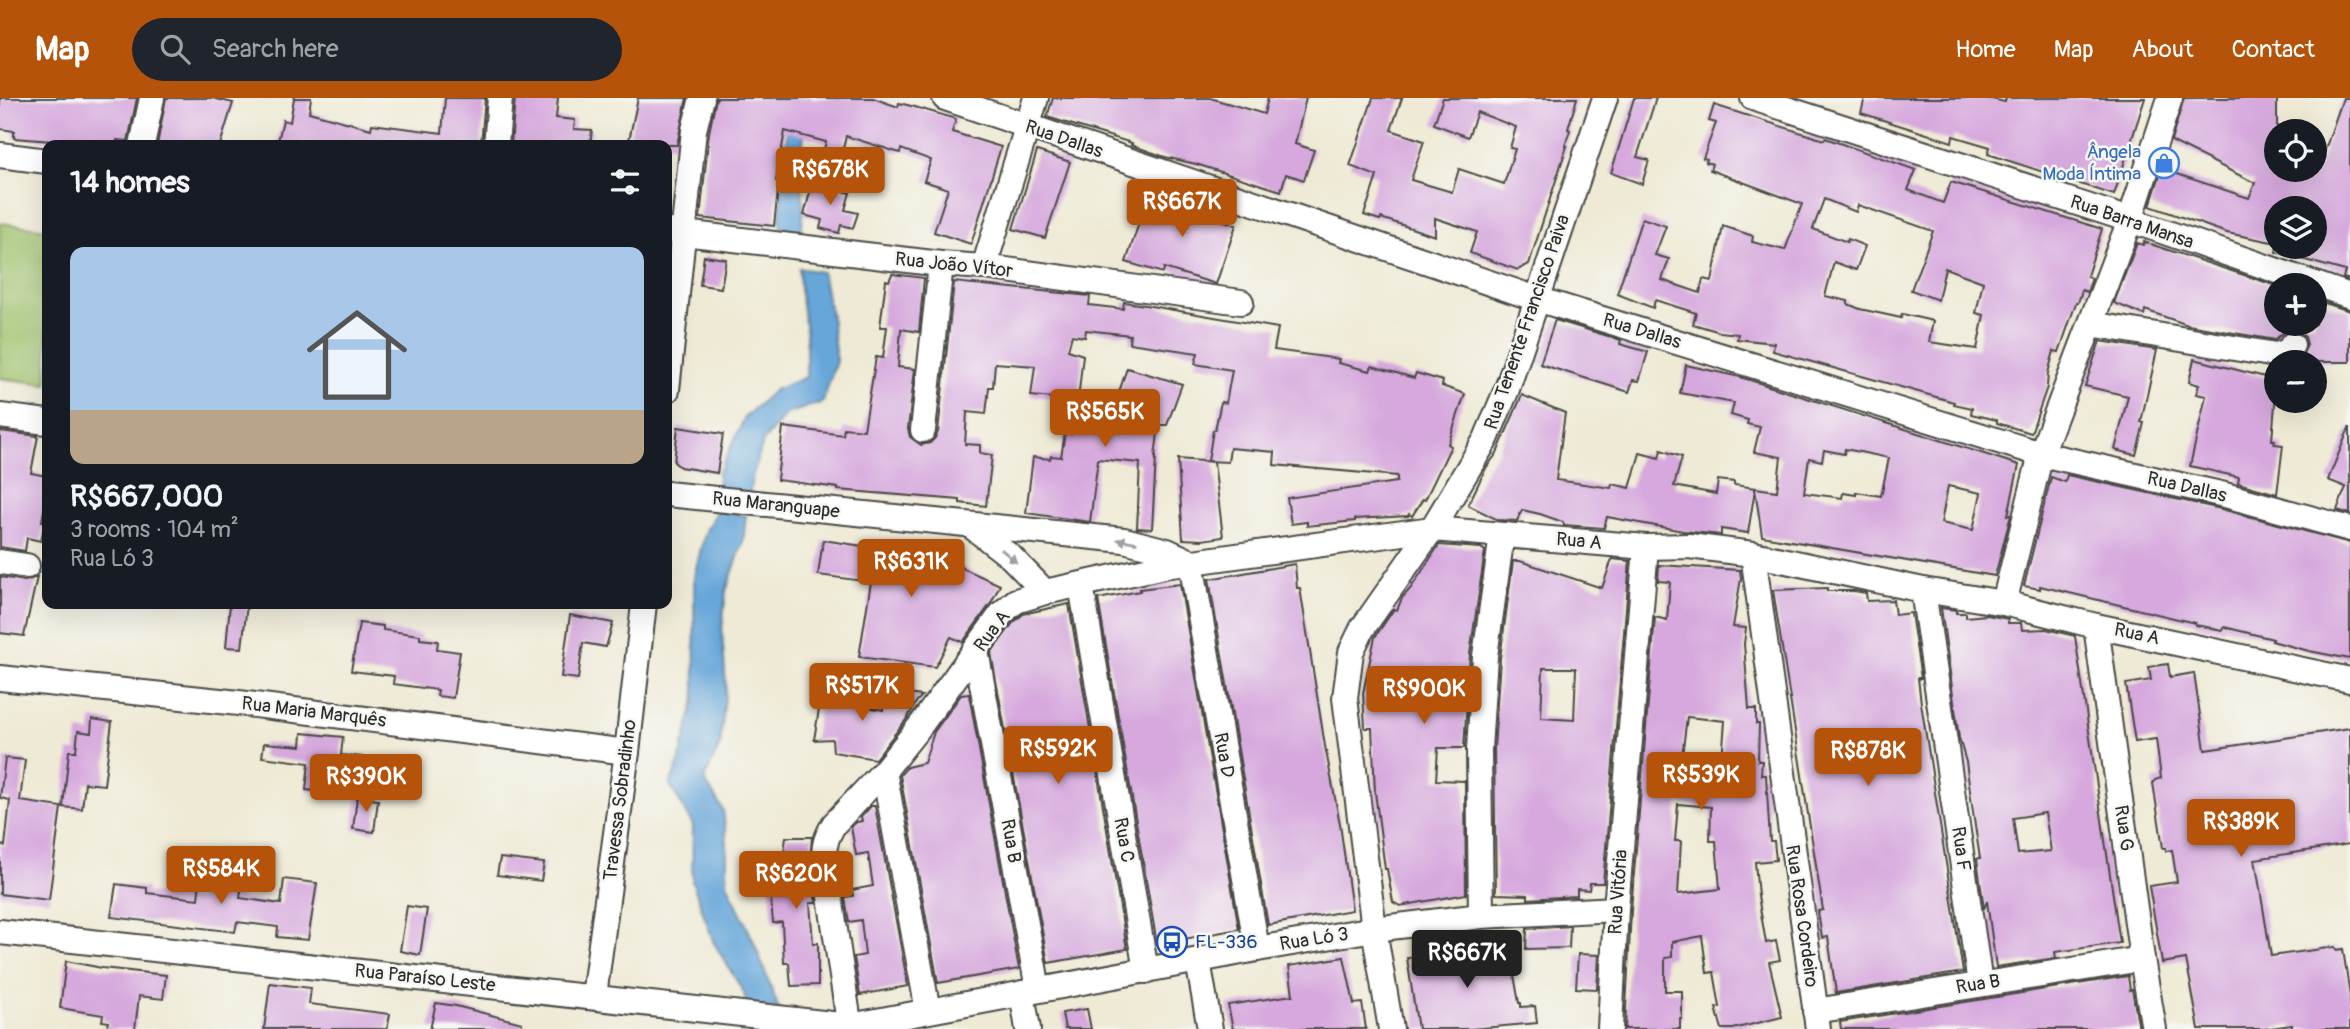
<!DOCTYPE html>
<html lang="en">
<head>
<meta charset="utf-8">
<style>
  :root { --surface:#171b24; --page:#20242c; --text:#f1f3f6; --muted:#9ea1a6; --line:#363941; --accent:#b45309 }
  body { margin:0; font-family:Pangolin,sans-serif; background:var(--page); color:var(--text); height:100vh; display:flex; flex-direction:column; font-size:26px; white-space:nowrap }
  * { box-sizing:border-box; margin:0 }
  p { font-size:23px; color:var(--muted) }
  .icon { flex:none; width:38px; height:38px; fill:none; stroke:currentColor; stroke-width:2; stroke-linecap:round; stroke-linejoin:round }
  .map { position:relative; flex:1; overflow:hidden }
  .drawer { position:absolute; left:42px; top:42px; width:630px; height:469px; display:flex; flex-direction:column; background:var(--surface); border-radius:14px; box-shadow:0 7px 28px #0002 }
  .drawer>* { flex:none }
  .buttons { position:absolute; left:2264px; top:21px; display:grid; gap:14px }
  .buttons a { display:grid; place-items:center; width:63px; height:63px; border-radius:50%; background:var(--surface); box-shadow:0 7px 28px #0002; font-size:35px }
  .price { position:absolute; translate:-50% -60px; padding:0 16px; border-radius:7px; background:var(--accent); color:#fff; font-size:23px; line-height:46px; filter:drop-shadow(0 2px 4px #0008) }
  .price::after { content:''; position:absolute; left:50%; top:42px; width:21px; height:16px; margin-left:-10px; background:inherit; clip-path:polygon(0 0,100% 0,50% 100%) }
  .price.current { background:#222; color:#fff }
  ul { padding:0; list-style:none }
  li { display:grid; align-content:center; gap:14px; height:371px; padding:0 28px }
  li+li { border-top:2px solid var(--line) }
  li span { display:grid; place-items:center; height:217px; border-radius:14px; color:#555 }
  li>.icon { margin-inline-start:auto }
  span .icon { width:126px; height:126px; fill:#fffc; stroke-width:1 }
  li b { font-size:30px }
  h2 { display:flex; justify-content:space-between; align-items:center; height:84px; padding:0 28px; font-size:30px }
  header { display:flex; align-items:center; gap:42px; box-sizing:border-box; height:98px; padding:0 35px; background:var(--accent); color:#fff }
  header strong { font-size:33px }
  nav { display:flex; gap:38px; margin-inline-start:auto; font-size:24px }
  .search { width:490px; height:63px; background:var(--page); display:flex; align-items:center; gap:18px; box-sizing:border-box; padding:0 24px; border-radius:38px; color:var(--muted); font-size:26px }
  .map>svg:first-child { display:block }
  .green { fill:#9fc16a; stroke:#65764a; stroke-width:2 }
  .water { fill:#66a6d9; stroke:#486882; stroke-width:2 }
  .building { fill:#d6a8dd; fill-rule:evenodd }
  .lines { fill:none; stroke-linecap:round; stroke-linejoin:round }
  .street-casing { stroke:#484844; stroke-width:28 }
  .street { stroke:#fff; stroke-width:24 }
  .oneway { fill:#a0a0a0 }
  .labels { text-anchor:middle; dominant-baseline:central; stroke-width:5; stroke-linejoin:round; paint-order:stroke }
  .street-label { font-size:19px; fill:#2b2b2b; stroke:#f6f6f2 }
  .shop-label { font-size:19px; fill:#366cbe; stroke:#f6f6f2; text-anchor:end }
  .transit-label { font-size:19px; fill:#164399; stroke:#f6f6f2; text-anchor:start }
</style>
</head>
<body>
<header>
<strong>Map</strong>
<div class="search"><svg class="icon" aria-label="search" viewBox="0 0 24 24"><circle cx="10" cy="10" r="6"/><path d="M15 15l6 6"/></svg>Search here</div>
<nav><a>Home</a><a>Map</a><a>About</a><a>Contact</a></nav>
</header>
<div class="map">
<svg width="2350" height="931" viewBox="0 0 2350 931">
  <rect width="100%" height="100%" fill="#f6f6f2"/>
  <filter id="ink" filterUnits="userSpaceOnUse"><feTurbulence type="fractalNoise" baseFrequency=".0143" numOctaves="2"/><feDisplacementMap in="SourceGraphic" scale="14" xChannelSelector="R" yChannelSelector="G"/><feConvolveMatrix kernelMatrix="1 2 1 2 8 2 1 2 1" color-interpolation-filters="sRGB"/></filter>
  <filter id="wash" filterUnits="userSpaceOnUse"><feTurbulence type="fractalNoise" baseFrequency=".00686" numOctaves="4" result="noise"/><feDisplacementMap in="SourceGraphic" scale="28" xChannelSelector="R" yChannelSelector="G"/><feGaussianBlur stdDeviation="1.57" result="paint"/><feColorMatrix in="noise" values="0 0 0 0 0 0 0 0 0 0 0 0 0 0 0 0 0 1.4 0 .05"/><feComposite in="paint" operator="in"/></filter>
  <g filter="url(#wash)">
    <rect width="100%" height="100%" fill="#efead5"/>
    <path class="green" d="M0 125 47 131V286L0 280Z"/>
    <g class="water">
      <path d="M808 0 802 54 803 120 801 133 781 130 780 119 789 12Z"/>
      <path d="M799 170 822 174 831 218 836 263 823 304 786 316 763 344 752 380 749 399 717 395 718 376 745 319 774 292 806 279V233L800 193Z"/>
      <path d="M716 413 746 417 743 445 726 493 722 533 726 588 720 647 704 681 723 712 727 746V785L753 842 779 911 747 907 744 895 714 845 692 783 693 727 670 687 679 664 695 601 694 478 705 435Z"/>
    </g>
    <g id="blocks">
      <g class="building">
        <path d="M0 0H137L128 43 117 42 116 47H63L52 46V43L14 40V33L0 31Z"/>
        <path d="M166 0H212L233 5 220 47H157Z"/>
        <path d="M294 0H311L309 14 371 31 372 26 442 35 445 0H485L481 47H277L283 22 290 24Z"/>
        <path d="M515 0H558L556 20 575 22 574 31 592 32 590 47H511Z"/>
        <path d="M638 0H687L677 47H628Z"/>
        <path d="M716 0H873L898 9 899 5 915 9 956 21 952 34 1001 49 971 146 934 134 948 91 924 83 931 62 901 51 900 55 846 38 842 55 824 51 826 44 785 33 776 83H779L774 128 700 120 709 35Z"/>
        <path d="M1053 0H1210L1264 16 1268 0H1306L1295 46 1314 52 1304 82 1286 76 1281 93 1196 66 1165 59 1131 47 1132 45 1047 19Z"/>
        <path d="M1373 0H1402L1391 32 1424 43 1411 82 1452 94 1459 71 1504 86 1515 51 1510 50 1516 29 1477 14 1468 39 1434 26 1443 0H1577L1568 31 1570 32 1565 48H1567L1529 166 1518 172 1470 155 1477 134 1435 120V138L1381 120 1380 122 1364 117 1377 78 1350 68Z"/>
        <path d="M1634 0H1656L1637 59 1649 62 1642 86 1611 75Z"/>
        <path d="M1865 0H1987L2005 4 2006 0H2145L2114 97 1988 56 1990 49 1953 38 1952 44 1861 15Z"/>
        <path d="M2184 0H2277V72H2318L2343 0H2350V182L2343 180 2345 173 2276 154 2277 149H2315V110H2277V145L2227 135 2150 108 2162 71 2249 100 2255 85 2171 43Z"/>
        <path d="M1714 7 1824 42 1825 40 1916 72 1908 92 1943 105 1951 84 2102 131 2087 178 2092 180 2087 194 2082 192 2078 205H2076L2059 254 2054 253 2048 275 2047 289 2031 335 1997 325V322L1971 316 1972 310 1954 306V304L1773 253 1774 245 1737 241 1738 236 1720 234 1693 226 1696 215 1655 202 1653 210 1617 196 1642 120 1666 128 1655 157 1669 161 1662 182 1700 195 1703 181 1712 183 1723 128 1753 138 1752 144 1785 152 1802 106 1710 72 1712 66 1706 64 1707 61 1703 60 1716 25 1709 23ZM1824 101 1856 114 1858 107 1933 133 1911 192 1938 202 1945 170 1983 184 1976 215 1984 217 1977 251 1929 244 1933 223 1902 216 1901 220 1860 211 1848 206V203L1825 198 1834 164 1856 172 1865 148 1848 141 1847 144 1813 131Z"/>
        <path d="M1037 53 1070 64 1045 140 1013 131Z"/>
        <path d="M813 83 850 95 845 112 858 115 853 130 841 127 839 135 820 130 822 122 804 117Z"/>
        <path d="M1148 98 1185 109 1189 98 1216 108 1212 119 1236 127 1216 186 1164 170 1163 175 1126 164Z"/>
        <path d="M2144 144 2277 188V226H2315V202L2350 213V264H2299L2307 247 2305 239 2298 233 2290 232 2284 234 2275 242 2188 227 2145 212 2144 217 2114 205 2137 145 2143 147Z"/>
        <path d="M704 158 726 161 721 190 700 187Z"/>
        <path d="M892 176 924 180 919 234 901 231 898 269 915 271 908 331 910 339 921 347 930 345 935 340 938 334 954 184 1090 198 1089 207 1123 211 1124 204 1145 207 1278 230 1274 252 1339 261 1338 265 1370 273 1372 268 1414 280 1416 275 1443 283 1442 288 1465 296 1448 346 1451 348 1425 402 1423 401 1412 418 1409 416 1408 418 1355 421V423L1307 428V424L1291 426 1287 400 1397 384V378L1274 367 1275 354 1230 350 1228 364 1208 363 1213 332H1215L1221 304 1226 305 1232 272 1195 266 1198 255 1129 245 1130 237 1086 232 1085 239 1072 237 1068 252 1083 257 1078 302 1031 298 1035 268 995 265 993 289H989L986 316 967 314 965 346 980 347V355L992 357 986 408 960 405V402L838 392V390L777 382 783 329 843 337 844 330 864 332 876 259 883 260 887 229H880L886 182 889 183Z"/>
        <path d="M1555 222 1621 242 1620 246 1648 254 1639 283 1633 282 1629 294 1540 266Z"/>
        <path d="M2100 243 2157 252 2141 324 2144 325 2136 357 2115 352 2128 298 2085 288Z"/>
        <path d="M2194 261 2277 282 2272 342H2275L2274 346 2283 347 2277 396 2238 385 2239 379 2190 368 2206 298 2196 296 2199 287 2189 284Z"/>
        <path d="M1686 267 1740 279 2019 367 2008 417H2011L1995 478 1762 438 1755 391 1748 435 1721 431V437L1683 433 1607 419 1604 430 1564 427 1563 424 1540 416 1522 412 1517 423 1498 422 1468 407 1486 370 1497 355 1522 297 1565 315 1556 382 1611 390 1612 386 1630 390 1640 355 1659 360 1661 352 1682 359 1674 388 1716 396 1718 382 1734 384V387L1777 393 1781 359 1754 354 1760 329 1747 326 1748 322 1731 317 1734 305 1680 295ZM1845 351 1889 360 1881 398 1856 394V397L1843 395 1842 400 1804 395 1809 360 1822 363 1824 352 1844 356ZM1948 388 1981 395 1973 432 1941 425Z"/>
        <path d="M1127 270 1182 286 1167 327H1159L1155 359H1156L1152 431 1137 430 1140 365 1098 361 1090 424 1026 415 1033 359 1050 361 1051 358 1061 359 1065 335 1072 336 1079 298 1114 309Z"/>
        <path d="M678 329 723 336 717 375 680 369 674 364Z"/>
        <path d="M2349 330H2350V416L2337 412 2346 389 2328 382Z"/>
        <path d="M0 333 38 338 31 375 47 378V395L42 423H45L41 443 27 440 25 453 0 449Z"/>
        <path d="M1178 361 1214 364 1223 439 1202 442 1183 441Z"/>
        <path d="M2067 377 2221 411 2350 445V561L2309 553 2272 543 2273 541 2224 529 2223 532 2195 527V525L2040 488V491L2024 488 2051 379 2065 384Z"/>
        <path d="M823 442 876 450V446L915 453 916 448 961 455 956 467 1000 487 991 505 963 544 951 539 935 569 859 559 871 484 818 477Z"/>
        <path d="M1439 447 1481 450 1485 453 1470 556 1464 650H1438L1436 682 1465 683 1466 796 1400 808 1393 804 1387 771H1385L1375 694 1372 630H1365L1363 595 1375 539 1394 511 1397 512 1402 500 1411 490Z"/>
        <path d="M1612 461 1630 463 1603 785H1590L1589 792 1577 791V798L1528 801V797L1496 796 1494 651 1500 560 1513 463H1520L1602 490ZM1543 570H1576L1574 622 1541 620Z"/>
        <path d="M1295 466 1297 490H1300L1325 648 1340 726 1352 812 1268 827 1209 481Z"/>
        <path d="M1659 467 1740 472 1741 480 1733 529 1746 530 1744 546 1749 611H1756V626H1759L1758 663H1762L1761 677H1766L1770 743H1774L1776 762 1755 764 1758 798 1766 845 1776 843 1780 862 1769 864 1782 919 1733 931H1722L1716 910 1720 909 1714 874 1707 875 1702 838 1672 844V859L1665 860V893H1682V921H1680V931H1625L1631 812 1655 519 1667 522 1670 484 1658 483ZM1687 619 1725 623 1722 662 1682 658ZM1678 706 1711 709 1710 743H1716L1720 791 1678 796 1681 743H1675Z"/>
        <path d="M0 479 25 483 37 479 24 538 0 535Z"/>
        <path d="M1180 486 1239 831 1157 846 1098 501 1140 493V491Z"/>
        <path d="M1827 490V493H1854L1866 495 1867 503 1893 502 1895 517 1911 515 1921 580H1918L1921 605 1963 874 1836 895 1828 839 1822 840 1818 813 1823 812 1773 492Z"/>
        <path d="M230 506H247L242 550 226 549Z"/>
        <path d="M1069 506 1127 851 1048 865 991 555 1013 525 1023 516Z"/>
        <path d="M1941 510 1956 512V515H1966V519L1987 517 2008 521V525H2021L2022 532 2046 531 2075 538 2120 845 2055 854 2056 860 1996 869 1987 803 1984 811 1977 761 1980 760 1975 728 1966 664 1959 640ZM2045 715 2051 753 2018 756 2013 720Z"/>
        <path d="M570 517 613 525 606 549 583 545 578 581 561 579Z"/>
        <path d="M359 525 383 528V532L420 537V541L438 543 437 551 460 554 453 600 437 598 438 592 393 586 394 578 351 573Z"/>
        <path d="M2168 566 2170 579 2194 575 2205 652 2350 630V746L2255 761 2271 858 2335 849 2336 852 2343 851 2350 898V931H2292V927L2264 931H2199L2186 861 2162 865 2149 788 2177 784 2172 752 2166 753V750H2163L2153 685 2155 682 2161 680 2156 641 2135 644 2126 586 2151 582 2149 569Z"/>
        <path d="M822 592 841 594 840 604 883 612 886 593 922 598 916 604 917 603 908 619 875 661 833 654 832 641 814 642Z"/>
        <path d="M969 596 1019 871 938 885 900 677 907 669 924 665 934 634 961 597Z"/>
        <path d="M92 621 112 624 104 687 85 685 82 711 63 709 69 653H76L78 633 91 635Z"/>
        <path d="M302 635 343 639 341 657 362 659 357 697 306 692 309 665 262 659 264 645 301 648Z"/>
        <path d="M5 660 25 662 20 703 61 709 49 802 0 796V747L5 748 10 702 0 700Z"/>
        <path d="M357 699 378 702 374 734 353 731Z"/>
        <path d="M871 708H875L908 888 860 897 854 859 865 857 861 822 849 824 845 799 853 798 852 792 873 788 868 755 856 757 851 729 857 724 862 723 861 719Z"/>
        <path d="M786 739H812L809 776H812L816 805H810L813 846 818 845V887L791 888 789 865H784L782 824 773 825 769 779 781 778Z"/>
        <path d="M500 760 544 765 541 783 497 777Z"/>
        <path d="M202 766 219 768V774L243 777 240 800 281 806 284 781 317 785 308 842 277 839 278 829 237 824 235 834 111 819 116 786 147 790V795L198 801Z"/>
        <path d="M407 808 427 811 420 857 400 853Z"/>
        <path d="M1570 828 1569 850 1526 851 1527 831Z"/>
        <path d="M1489 846 1490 852 1509 849 1519 905H1521V909L1535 908 1537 925 1472 931H1418L1407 860 1471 851V849Z"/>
        <path d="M1578 856 1599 857 1597 891 1576 890Z"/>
        <path d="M1344 859 1354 906 1362 905 1366 931H1233L1228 907 1293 897 1289 868Z"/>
        <path d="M66 863 102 870 166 877 163 901 139 898 135 931H107L109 924 102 923 103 917 60 910Z"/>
        <path d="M2128 878 2130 892 2132 891 2139 931H1841L1840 924Z"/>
        <path d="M270 885 311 890 309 906 390 916 387 931H264Z"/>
        <path d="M436 905 456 908 522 925V931H430Z"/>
        <path d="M1087 911 1091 931H1065L1062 915Z"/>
      </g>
    </g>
  </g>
  <g filter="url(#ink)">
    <use href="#blocks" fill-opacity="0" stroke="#484844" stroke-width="2"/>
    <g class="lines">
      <g class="street-casing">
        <g id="street">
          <path d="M945 0 1537 201 2041 356 2225 397 2350 431"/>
          <path d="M1753 0 2130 122 2350 198"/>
          <path d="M142 47 152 0"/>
          <path d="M496 47 500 0"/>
          <path d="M0 57 47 63"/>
          <path d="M667 133 941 166 984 169 1241 204"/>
          <path d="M984 169 1036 0"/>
          <path d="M2091 226 2276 257 2289 253 2292 247"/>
          <path d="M667 292 694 32 702 0"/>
          <path d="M0 318 47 324"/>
          <path d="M923 332 941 166"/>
          <path d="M667 396 1124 442 1167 453 1191 464 1257 851"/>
          <path d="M970 427 1011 459 1045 494"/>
          <path d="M1753 456 1818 931"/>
          <path d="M0 464 27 468"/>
          <path d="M1081 487 1146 873"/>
          <path d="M1923 492 1980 886"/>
          <path d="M2004 505 2041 356 2130 122 2170 0"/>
          <path d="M2096 528 2142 861 2154 931"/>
          <path d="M976 553 1038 891"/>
          <path d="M0 580 239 605 627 654"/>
          <path d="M884 673 928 913"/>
          <path d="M1481 818 1479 651 1485 558 1502 437"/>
          <path d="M0 834 850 928 1257 851 1374 831 1481 818 1616 811"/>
          <path d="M1198 863 1210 931"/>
          <path d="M1022 895 1028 931"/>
          <path d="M594 898 627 654 644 506"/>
          <path d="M1815 913 2142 861"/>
          <path d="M850 931 824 759C824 746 827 738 834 726L884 673 920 628 1002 515 1016 503 1045 494 1164 468 1432 431 1646 449 1689 448 1753 456 1923 492 2004 505 2096 528 2350 582"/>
          <path d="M1391 931 1374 831 1345 600 1351 554 1362 531 1432 431 1486 341 1507 291 1605 0"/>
          <path d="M1610 931 1616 811 1646 449"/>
        </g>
      </g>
      <use href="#street" class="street"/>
    </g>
    <defs><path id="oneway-solid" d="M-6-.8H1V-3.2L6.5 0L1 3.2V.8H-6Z" transform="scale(1.75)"/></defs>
    <g class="oneway">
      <use href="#oneway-solid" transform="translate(1127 443) rotate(-171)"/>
      <use href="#oneway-solid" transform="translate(1009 458) rotate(41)"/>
    </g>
  </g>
  <defs>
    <g id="shop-ring" transform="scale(1.575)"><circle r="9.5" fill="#f6f6f2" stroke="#3f7fe0" stroke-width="1.5"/><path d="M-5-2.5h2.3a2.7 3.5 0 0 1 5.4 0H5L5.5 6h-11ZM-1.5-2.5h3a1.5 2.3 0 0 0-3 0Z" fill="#3f7fe0"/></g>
    <g id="bus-ring" transform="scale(1.575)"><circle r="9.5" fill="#f6f6f2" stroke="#1a4fb4" stroke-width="1.5"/><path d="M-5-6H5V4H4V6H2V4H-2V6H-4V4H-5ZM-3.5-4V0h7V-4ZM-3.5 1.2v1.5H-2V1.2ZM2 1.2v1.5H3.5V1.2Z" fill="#1a4fb4"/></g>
  </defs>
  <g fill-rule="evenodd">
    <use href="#shop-ring" x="2164" y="65"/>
    <use href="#bus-ring" x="1172" y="844"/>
  </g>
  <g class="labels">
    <g class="street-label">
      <text transform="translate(1064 41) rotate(19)">Rua Dallas</text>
      <text transform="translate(2132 124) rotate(19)">Rua Barra Mansa</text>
      <text transform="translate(954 167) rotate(6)">Rua João Vítor</text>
      <text transform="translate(1527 224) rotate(-71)">Rua Tenente Francisco Paiva</text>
      <text transform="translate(1642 233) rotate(17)">Rua Dallas</text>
      <text transform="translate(2187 389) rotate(13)">Rua Dallas</text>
      <text transform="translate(776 407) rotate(6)">Rua Maranguape</text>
      <text transform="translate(1579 443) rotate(5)">Rua A</text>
      <text transform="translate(992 533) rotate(-53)">Rua A</text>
      <text transform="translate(2137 536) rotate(12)">Rua A</text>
      <text transform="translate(314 614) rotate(7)">Rua Maria Marquês</text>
      <text transform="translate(1224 657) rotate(80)">Rua D</text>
      <text transform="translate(620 702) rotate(-83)">Travessa Sobradinho</text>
      <text transform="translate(2124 730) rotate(82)">Rua G</text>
      <text transform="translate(1124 742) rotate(80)">Rua C</text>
      <text transform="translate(1011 743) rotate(80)">Rua B</text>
      <text transform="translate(1961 751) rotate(82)">Rua F</text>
      <text transform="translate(1618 794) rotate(-86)">Rua Vitória</text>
      <text transform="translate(1802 818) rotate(82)">Rua Rosa Cordeiro</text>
      <text transform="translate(1314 841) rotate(-9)">Rua Ló 3</text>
      <text transform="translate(425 880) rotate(6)">Rua Paraíso Leste</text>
      <text transform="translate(1978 886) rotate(-9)">Rua B</text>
    </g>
    <g class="shop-label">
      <text x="2141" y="54">Ângela<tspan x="2141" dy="22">Moda Íntima</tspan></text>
    </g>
    <g class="transit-label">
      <text x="1195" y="844">FL-336</text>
    </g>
  </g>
</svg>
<div class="buttons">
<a><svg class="icon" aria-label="locate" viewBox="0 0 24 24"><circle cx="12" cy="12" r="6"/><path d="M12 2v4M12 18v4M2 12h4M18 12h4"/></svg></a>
<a><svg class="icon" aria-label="layers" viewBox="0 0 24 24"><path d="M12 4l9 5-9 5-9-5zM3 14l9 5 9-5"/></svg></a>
<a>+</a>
<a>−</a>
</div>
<b class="price" style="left:830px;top:109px">R$678K</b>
<b class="price" style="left:1182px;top:141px">R$667K</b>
<b class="price" style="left:1105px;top:351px">R$565K</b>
<b class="price" style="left:911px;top:501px">R$631K</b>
<b class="price" style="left:862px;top:625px">R$517K</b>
<b class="price" style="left:1424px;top:628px">R$900K</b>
<b class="price" style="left:1058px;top:688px">R$592K</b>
<b class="price" style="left:1868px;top:690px">R$878K</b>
<b class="price" style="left:1701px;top:714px">R$539K</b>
<b class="price" style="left:366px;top:716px">R$390K</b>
<b class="price" style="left:2241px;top:761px">R$389K</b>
<b class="price" style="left:221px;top:808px">R$584K</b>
<b class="price" style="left:796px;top:813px">R$620K</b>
<b class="price current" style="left:1467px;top:892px">R$667K</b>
<section class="drawer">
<h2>14 homes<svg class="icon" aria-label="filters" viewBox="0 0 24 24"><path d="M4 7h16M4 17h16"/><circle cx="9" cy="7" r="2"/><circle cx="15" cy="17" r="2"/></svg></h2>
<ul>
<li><span style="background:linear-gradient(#a9c7e8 75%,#b9a48a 0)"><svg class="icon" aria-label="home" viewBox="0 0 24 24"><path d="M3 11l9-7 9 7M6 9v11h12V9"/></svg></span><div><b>R$667,000</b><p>3 rooms · 104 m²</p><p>Rua Ló 3</p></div></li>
</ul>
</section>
</div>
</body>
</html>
